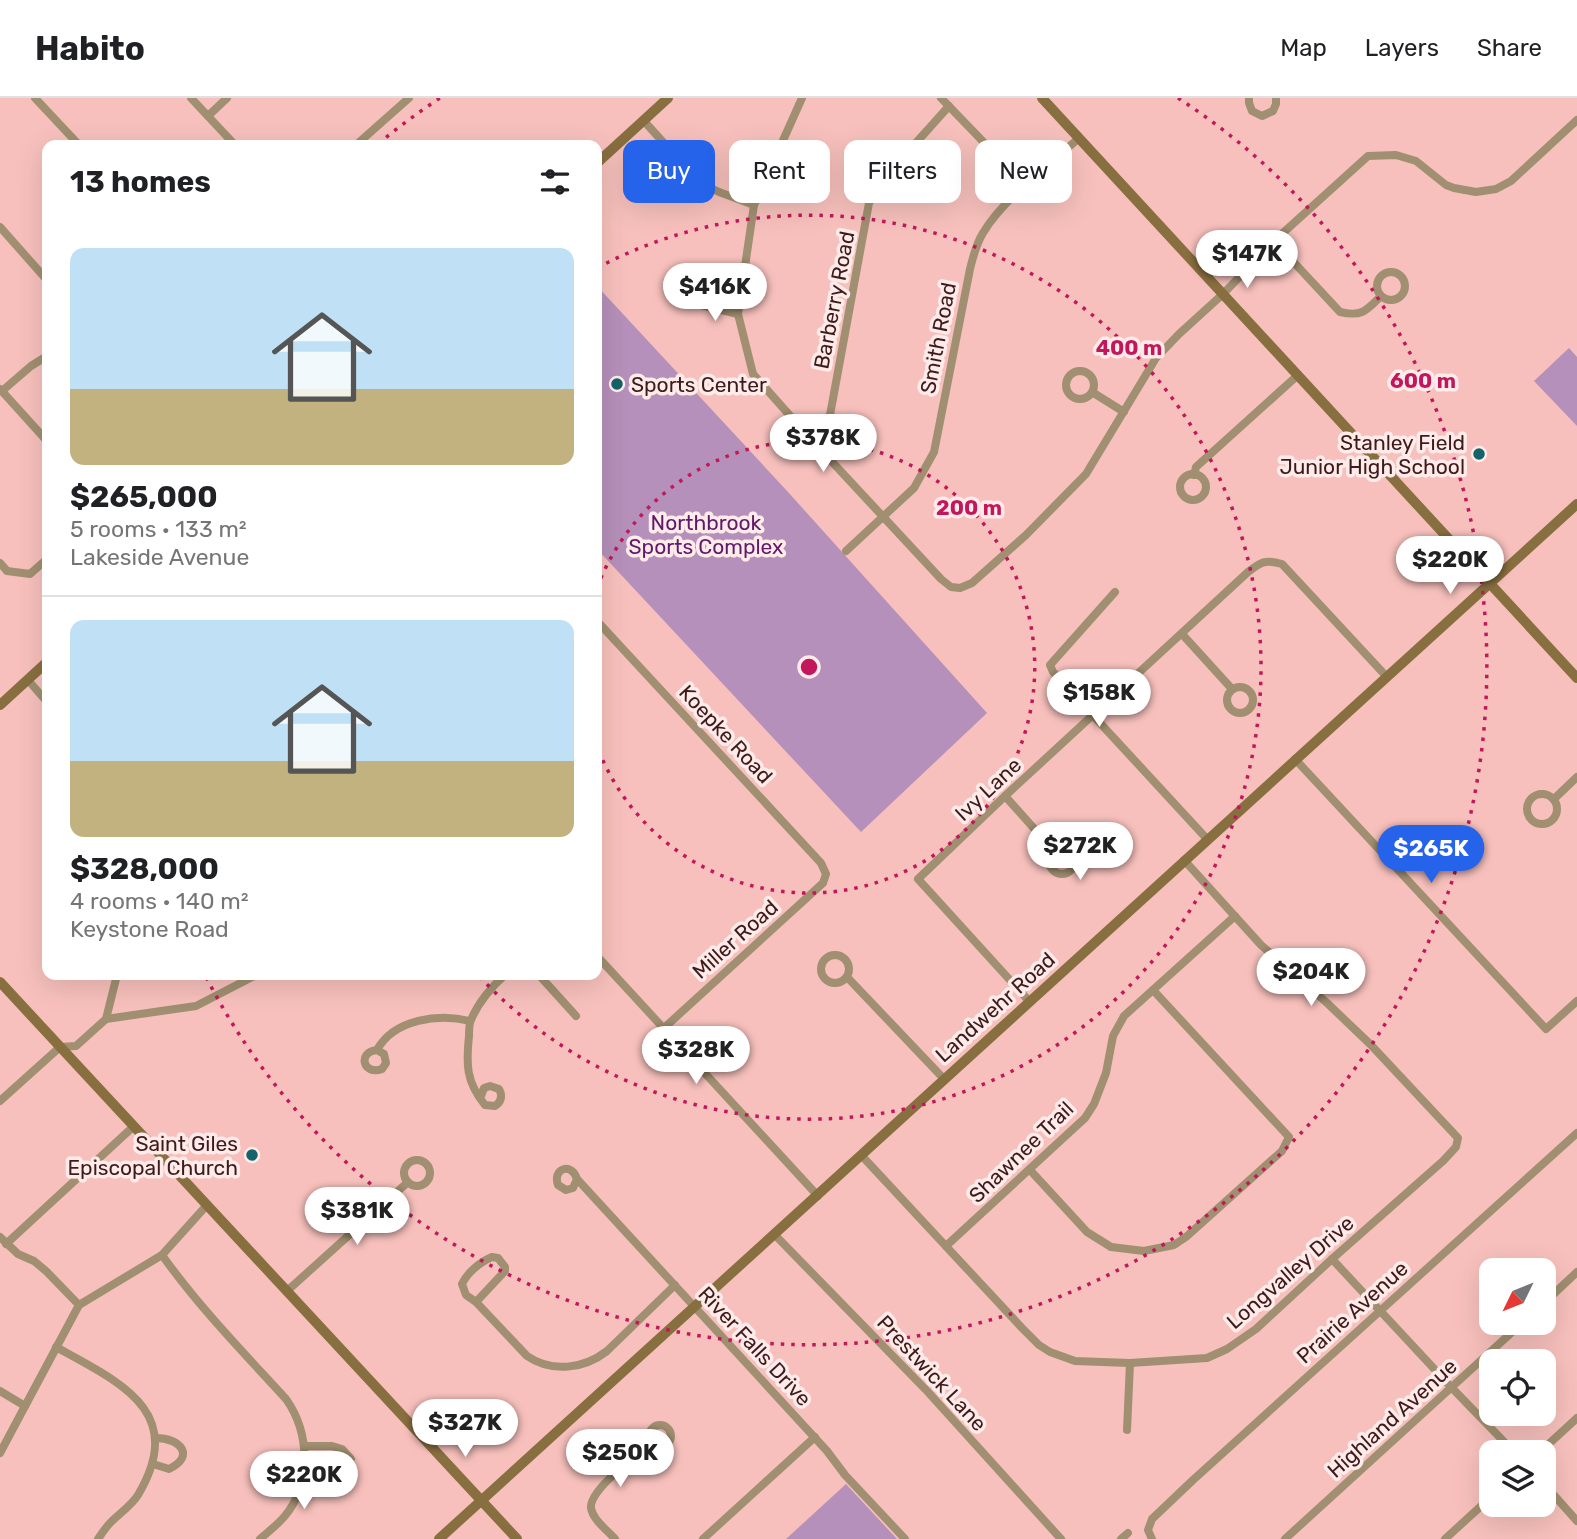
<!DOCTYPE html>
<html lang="en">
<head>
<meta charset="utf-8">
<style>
  :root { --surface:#fff; --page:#f2f2f2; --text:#202124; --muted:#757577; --line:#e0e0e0; --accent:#2563eb }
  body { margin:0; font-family:Rubik,sans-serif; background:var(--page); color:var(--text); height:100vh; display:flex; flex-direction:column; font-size:26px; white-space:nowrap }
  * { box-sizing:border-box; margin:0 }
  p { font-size:23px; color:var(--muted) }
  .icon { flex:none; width:38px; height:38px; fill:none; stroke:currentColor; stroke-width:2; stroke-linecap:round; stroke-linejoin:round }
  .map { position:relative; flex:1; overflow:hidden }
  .sheet { position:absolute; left:42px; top:42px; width:560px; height:840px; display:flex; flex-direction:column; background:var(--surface); border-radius:14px; box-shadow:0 7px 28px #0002 }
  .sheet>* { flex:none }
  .banner { position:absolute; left:623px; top:42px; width:665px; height:63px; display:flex; gap:14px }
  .needle { width:46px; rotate:227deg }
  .fabs { position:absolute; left:1479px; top:1160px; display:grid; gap:14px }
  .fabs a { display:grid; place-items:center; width:77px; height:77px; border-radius:14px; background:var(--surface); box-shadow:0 7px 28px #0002; font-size:35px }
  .price { position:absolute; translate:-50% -60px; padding:0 16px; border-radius:24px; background:#fff; color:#222; font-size:23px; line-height:46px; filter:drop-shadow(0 2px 4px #0008) }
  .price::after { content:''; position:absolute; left:50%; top:42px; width:21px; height:16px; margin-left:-10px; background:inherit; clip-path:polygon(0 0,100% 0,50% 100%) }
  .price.on { background:var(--accent); color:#fff }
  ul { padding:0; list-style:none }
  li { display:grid; align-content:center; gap:14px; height:371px; padding:0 28px }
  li+li { border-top:2px solid var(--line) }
  li span { display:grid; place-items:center; height:217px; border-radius:14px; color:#555 }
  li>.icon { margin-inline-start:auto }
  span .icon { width:126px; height:126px; fill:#fffc; stroke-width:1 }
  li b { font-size:30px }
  h2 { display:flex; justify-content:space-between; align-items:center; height:84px; padding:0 28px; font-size:30px }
  .pill { padding:0 24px; border-radius:14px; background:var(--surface); box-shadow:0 7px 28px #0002; font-size:24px; line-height:63px }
  .pill.on { background:var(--accent); color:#fff }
  header { display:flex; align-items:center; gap:42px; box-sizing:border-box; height:98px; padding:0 35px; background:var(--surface); border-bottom:2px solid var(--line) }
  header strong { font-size:33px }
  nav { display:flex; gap:38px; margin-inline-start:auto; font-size:24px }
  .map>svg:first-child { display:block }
  .green { fill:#b590ba }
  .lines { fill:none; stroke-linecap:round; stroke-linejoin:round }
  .minor { stroke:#a08f70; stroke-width:8 }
  .secondary { stroke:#886f3f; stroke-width:10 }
  .ring { fill:none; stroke:#c2185b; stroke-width:3.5; stroke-dasharray:3.5 7 }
  .poi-dot { fill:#146369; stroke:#ffebea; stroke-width:2.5 }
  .labels { text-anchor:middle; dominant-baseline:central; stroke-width:7; stroke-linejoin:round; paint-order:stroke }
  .street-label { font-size:21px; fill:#3d1b1a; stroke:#ffebea }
  .poi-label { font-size:21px; fill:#3d1b1a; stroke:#ffebea; text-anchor:end }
  .park-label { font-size:21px; fill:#611a6a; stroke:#ffebea }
  .centre { fill:#c2185b; stroke:#ffebea; stroke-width:3.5 }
  .ring-label { font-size:21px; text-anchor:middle; font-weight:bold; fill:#c2185b; stroke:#ffebea; stroke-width:7; stroke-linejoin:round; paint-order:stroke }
</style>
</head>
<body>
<header>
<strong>Habito</strong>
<nav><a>Map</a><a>Layers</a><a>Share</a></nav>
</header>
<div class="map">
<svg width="1577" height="1441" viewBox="0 0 1577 1441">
  <rect width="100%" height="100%" fill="#f7c0bc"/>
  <g class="green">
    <path d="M597 188 788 394 987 615 861 734 597 451Z"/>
    <path d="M1569 250 1577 259V328L1534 283Z"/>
    <path d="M846 1386 897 1441H786Z"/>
  </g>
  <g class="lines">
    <g class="minor">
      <path d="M35 0 79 47"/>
      <path d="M191 0 235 47"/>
      <path d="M802 0 754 107 738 216 753 276 808 338 941 481 951 489 960 490 972 485 1026 437 1086 376 1156 260 1179 236 1223 196 1274 143 1368 58 1396 57 1416 63 1446 87 1454 90 1476 94 1496 91 1511 83 1577 22"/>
      <path d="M941 0 1026 88"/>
      <path d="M1249 0V5L1252 13 1262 18 1273 13 1276 6V0"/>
      <path d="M208 18 227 0"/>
      <path d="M644 23 699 84 719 94 754 107"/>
      <path d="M356 47 409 0"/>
      <path d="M0 129 47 182"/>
      <path d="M1274 143 1340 214C1362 219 1366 213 1381 198"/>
      <circle cx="1391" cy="188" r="14"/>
      <path d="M701 207 738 216"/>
      <circle cx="1080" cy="287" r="14"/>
      <path d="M0 291 47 343"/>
      <path d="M2 293 31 268 47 258"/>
      <path d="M1092 294 1124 314"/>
      <path d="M808 338 830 317 869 105 889 75 949 8"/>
      <circle cx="1193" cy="389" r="13"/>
      <path d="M1194 377 1196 369 1298 277"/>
      <path d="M846 453 914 390 934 354 970 171C973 159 976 146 983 135 1003 101 1049 67 1079 40"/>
      <path d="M0 465 7 473 30 476 47 461"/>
      <path d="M1115 494 1050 567 1053 574 1207 741"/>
      <path d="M597 523 821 765 826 776 823 785 664 930"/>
      <path d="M1182 536 1232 591"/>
      <path d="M28 582 47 604"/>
      <circle cx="1240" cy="602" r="13"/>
      <path d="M1295 661 1546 931 1577 903"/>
      <circle cx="1542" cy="711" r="15"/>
      <path d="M1005 698 1054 753"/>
      <path d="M1554 701 1577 679"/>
      <circle cx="1062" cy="763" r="13"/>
      <circle cx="835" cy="871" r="14"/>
      <path d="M597 858 818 1098"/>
      <path d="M539 877 576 918"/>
      <path d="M847 879 944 981"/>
      <path d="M1029 903 918 781 1005 698 1248 474C1261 464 1265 461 1282 466L1386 578"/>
      <path d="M106 921 117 877"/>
      <path d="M377 952 384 956 386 965 382 971C363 978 357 954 377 952 394 921 439 915 470 923"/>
      <path d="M481 998 484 990 490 988 499 991C503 998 501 1004 495 1008L485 1007C466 984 466 966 469 938 469 933 469 926 471 922 478 905 492 888 505 877"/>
      <path d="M0 1003 60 949 76 948 106 921 196 908 256 877"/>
      <path d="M862 1058 1022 1230 1039 1247 1050 1254 1075 1263 1130 1265 1207 1260 1227 1251 1256 1231 1332 1161 1443 1063 1456 1049 1458 1040 1370 946 1326 904 1261 847 1184 762"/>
      <circle cx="417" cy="1075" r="13"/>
      <path d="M1030 1072 1087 1134 1111 1149 1144 1153 1174 1147 1186 1139 1282 1053 1289 1039 1153 892"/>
      <path d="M577 1081 573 1090 566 1092 558 1087C552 1070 572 1064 577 1081L827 1353 845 1377 905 1441"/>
      <path d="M774 1136 928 1294 1061 1441"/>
      <path d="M0 1139 18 1156 34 1163 46 1173 79 1207"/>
      <path d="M6 1146 134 1028"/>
      <path d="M946 1148 1085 1020 1094 1006 1106 975 1113 938 1124 918 1235 818"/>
      <path d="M162 1157C199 1209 243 1254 286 1301 310 1335 312 1386 284 1419 277 1427 268 1434 260 1441"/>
      <path d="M1332 1161 1452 1290 1514 1354"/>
      <path d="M287 1193 408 1084"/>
      <path d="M476 1204 505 1173V1169L498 1160 492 1159C480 1164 467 1175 462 1186L466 1197 476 1204 527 1258C552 1275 584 1271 607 1253L675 1187"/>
      <path d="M1544 1205 1577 1174"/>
      <path d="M56 1249C119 1284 188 1313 138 1397 132 1407 120 1415 111 1424 106 1429 102 1435 98 1441"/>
      <path d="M0 1293 25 1308"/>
      <circle cx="660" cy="1338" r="11"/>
      <path d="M1127 1332 1130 1265"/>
      <path d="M1540 1354 1577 1320"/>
      <path d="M0 1355 79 1207 162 1157 207 1107"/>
      <path d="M153 1366 169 1371C196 1358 180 1340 156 1340"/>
      <path d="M304 1374C327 1379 337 1385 351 1361L342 1351 332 1348H304"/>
      <path d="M1544 1386 1577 1423"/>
      <path d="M615 1441C607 1432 593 1422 591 1410 589 1392 637 1357 651 1345"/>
      <path d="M703 1441 815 1339"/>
      <path d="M1121 1441 1128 1435"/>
      <path d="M1152 1441 1148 1432 1152 1421 1193 1382 1577 1035"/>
      <path d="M1285 1441 1522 1225"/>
      <path d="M1445 1441 1491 1399"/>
    </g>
    <g class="secondary">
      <path d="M1042 0 1577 580"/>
      <path d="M597 65 668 0"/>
      <path d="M0 607 47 564"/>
      <path d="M0 884 517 1441"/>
      <path d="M439 1441 1577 406"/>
    </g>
  </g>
  <g class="ring">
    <path d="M597 490A226 226 0 1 1 597 648"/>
    <path d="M597 170A452 452 0 1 1 478 877"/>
    <path d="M378 46A678 678 0 0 1 440 0M1178 0A678 678 0 1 1 205 877"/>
  </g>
  <g class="poi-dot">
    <circle cx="617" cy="286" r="7"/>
    <circle cx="1479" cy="356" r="7"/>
    <circle cx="252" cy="1057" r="7"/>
  </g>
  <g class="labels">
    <g class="street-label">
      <text transform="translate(834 202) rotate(-79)">Barberry Road</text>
      <text transform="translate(938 240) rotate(-79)">Smith Road</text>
      <text transform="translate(726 636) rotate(47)">Koepke Road</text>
      <text transform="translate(988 691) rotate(-43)">Ivy Lane</text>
      <text transform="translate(735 841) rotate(-42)">Miller Road</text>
      <text transform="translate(995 909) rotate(-42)">Landwehr Road</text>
      <text transform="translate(1021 1054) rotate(-44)">Shawnee Trail</text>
      <text transform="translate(1290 1174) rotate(-41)">Longvalley Drive</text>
      <text transform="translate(1352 1214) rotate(-42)">Prairie Avenue</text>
      <text transform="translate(755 1248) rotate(47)">River Falls Drive</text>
      <text transform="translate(932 1275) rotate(47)">Prestwick Lane</text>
      <text transform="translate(1392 1320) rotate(-42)">Highland Avenue</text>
    </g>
    <g class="poi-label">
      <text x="631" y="286" text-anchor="start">Sports Center</text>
      <text x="1465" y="344">Stanley Field<tspan x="1465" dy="24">Junior High School</tspan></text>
      <text x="238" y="1045">Saint Giles<tspan x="238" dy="24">Episcopal Church</tspan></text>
    </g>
    <g class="park-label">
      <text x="706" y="424">Northbrook<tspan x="706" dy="24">Sports Complex</tspan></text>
    </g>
  </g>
  <circle cx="809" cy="569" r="10" class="centre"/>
  <g class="ring-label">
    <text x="1129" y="257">400 m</text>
    <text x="1423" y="290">600 m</text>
    <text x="969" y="417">200 m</text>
  </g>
</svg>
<div class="fabs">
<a><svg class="needle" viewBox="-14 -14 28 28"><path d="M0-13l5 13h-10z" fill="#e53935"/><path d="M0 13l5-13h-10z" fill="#757577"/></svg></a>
<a><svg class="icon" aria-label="locate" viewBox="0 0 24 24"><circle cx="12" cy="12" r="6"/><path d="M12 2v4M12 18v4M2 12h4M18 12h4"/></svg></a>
<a><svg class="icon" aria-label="layers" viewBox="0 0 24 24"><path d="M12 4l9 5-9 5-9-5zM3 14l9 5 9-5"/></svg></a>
</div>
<b class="price" style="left:1247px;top:192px">$147K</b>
<b class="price" style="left:715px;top:225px">$416K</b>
<b class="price" style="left:823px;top:376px">$378K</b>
<b class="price" style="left:1450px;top:498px">$220K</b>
<b class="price" style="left:1099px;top:631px">$158K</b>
<b class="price" style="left:1080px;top:784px">$272K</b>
<b class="price on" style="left:1431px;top:787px">$265K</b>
<b class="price" style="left:1311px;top:910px">$204K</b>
<b class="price" style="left:696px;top:988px">$328K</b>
<b class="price" style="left:357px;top:1149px">$381K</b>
<b class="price" style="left:465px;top:1361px">$327K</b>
<b class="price" style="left:620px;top:1391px">$250K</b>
<b class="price" style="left:304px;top:1413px">$220K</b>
<div class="banner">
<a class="pill on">Buy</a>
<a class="pill">Rent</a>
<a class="pill">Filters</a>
<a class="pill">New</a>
</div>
<section class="sheet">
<h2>13 homes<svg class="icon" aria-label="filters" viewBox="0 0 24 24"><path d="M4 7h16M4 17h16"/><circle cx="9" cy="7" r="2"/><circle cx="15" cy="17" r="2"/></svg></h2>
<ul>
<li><span style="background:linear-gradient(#bfe0f5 65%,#c2b280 0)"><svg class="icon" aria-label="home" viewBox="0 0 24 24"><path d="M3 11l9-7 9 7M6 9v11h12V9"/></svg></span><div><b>$265,000</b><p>5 rooms · 133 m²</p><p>Lakeside Avenue</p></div></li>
<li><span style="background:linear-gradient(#bfe0f5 65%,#c2b280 0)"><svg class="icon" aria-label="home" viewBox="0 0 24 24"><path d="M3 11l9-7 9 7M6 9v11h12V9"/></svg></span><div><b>$328,000</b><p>4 rooms · 140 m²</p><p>Keystone Road</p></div></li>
</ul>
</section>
</div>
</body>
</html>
